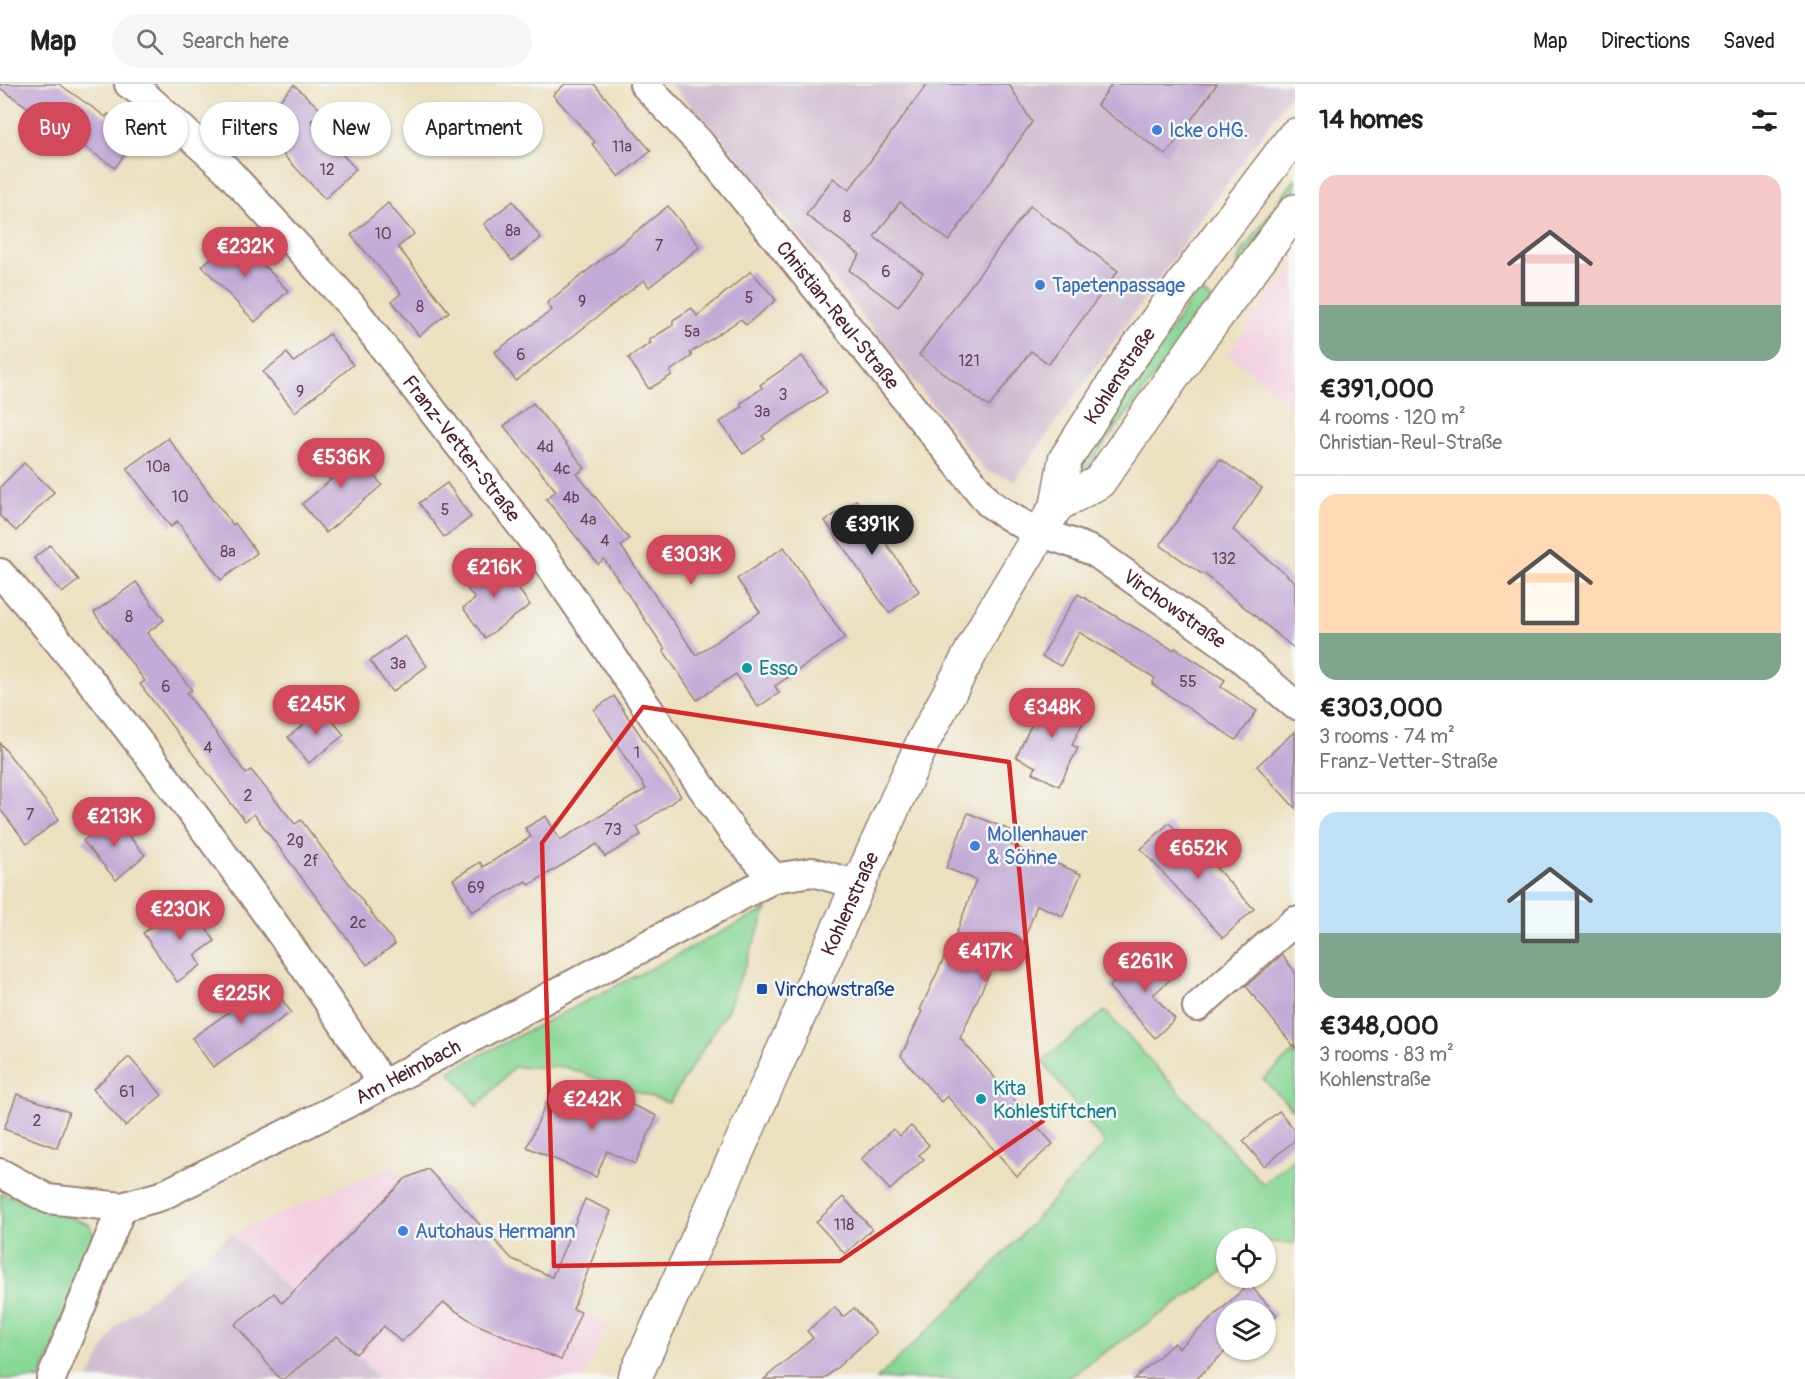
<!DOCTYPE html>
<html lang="en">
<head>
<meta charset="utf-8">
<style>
  :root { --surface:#fff; --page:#f6f6f6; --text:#222; --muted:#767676; --line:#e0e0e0; --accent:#d1495b }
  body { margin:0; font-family:Pangolin,sans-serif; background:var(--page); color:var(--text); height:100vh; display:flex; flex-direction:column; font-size:22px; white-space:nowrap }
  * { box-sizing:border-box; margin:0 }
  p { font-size:20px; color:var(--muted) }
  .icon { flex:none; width:33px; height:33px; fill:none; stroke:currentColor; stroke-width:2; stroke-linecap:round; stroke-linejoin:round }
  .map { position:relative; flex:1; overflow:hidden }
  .sheet { display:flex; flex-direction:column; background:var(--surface); width:510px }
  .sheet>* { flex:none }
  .top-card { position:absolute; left:18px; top:18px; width:570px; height:54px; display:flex; gap:12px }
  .buttons { position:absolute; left:1216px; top:1144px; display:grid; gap:12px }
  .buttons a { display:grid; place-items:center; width:60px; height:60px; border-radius:50%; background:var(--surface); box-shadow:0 2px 4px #0004; font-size:30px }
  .price { position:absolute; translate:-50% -51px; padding:0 14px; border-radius:21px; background:var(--accent); color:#fff; font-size:20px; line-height:39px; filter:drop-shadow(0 2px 3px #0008) }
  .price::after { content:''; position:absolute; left:50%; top:36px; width:18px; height:14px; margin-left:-9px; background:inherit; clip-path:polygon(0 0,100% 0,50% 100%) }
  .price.active { background:#222; color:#fff }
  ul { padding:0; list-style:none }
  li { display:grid; align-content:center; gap:12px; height:318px; padding:0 24px }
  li+li { border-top:2px solid var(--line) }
  li span { display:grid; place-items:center; height:186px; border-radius:18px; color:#555 }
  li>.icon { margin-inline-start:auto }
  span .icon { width:108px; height:108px; fill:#fffc; stroke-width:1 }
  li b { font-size:26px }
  h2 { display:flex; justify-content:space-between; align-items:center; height:72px; padding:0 24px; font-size:26px }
  .chip { padding:0 21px; border-radius:27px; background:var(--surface); box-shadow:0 2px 4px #0004; font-size:21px; line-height:54px }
  .chip.active { background:var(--accent); color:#fff }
  header { display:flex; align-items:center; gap:36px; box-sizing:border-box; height:84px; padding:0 30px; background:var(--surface); border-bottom:2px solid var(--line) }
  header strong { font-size:28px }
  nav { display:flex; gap:33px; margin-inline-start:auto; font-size:21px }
  .search { width:420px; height:54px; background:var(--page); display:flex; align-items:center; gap:15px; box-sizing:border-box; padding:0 21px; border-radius:33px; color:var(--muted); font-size:22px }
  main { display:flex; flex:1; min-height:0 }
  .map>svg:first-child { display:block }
  .built { fill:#f3cfe0 }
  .industrial { fill:#cfbdcf }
  .green { fill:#89d897; stroke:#6a7c61; stroke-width:1.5 }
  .building { fill:#c2abd6 }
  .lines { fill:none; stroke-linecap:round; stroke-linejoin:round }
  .minor-casing { stroke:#9a8076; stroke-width:32 }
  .major-casing { stroke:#9a8076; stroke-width:36 }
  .minor { stroke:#fff; stroke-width:28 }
  .major { stroke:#fff; stroke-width:33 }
  .marked { fill:none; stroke:#d62828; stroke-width:4.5; stroke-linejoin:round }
  .shop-dot { fill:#3f7fe0; stroke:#f6f6f2; stroke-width:2 }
  .culture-dot { fill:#0f9aa8; stroke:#f6f6f2; stroke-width:2 }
  .transit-dot { fill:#1a4fb4; stroke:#f6f6f2; stroke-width:2 }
  .labels { text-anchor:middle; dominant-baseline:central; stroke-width:5; stroke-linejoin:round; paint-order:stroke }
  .number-label { font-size:16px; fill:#684256 }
  .shop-label { font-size:20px; fill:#366cbe; stroke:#f6f6f2; text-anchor:start }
  .street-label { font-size:20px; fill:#4a1f2b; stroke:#f6f6f2 }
  .culture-label { font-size:20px; fill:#0d838f; stroke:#f6f6f2; text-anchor:start }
  .transit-label { font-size:20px; fill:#164399; stroke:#f6f6f2; text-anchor:start }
</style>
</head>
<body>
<header>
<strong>Map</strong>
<div class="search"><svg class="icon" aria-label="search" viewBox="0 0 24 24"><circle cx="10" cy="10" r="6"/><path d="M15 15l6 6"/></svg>Search here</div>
<nav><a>Map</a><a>Directions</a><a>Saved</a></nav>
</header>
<main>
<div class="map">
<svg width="1295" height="1295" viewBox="0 0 1295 1295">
  <rect width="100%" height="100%" fill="#f6f6f2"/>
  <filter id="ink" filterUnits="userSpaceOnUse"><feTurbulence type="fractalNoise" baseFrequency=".0167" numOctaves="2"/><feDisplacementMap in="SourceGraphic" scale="12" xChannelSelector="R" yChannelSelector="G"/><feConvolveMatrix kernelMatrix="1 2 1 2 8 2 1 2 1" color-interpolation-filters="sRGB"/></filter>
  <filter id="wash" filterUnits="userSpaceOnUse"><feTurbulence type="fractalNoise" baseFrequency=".008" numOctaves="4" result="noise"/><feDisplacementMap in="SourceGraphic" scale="24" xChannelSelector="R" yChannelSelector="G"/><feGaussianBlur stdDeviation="1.35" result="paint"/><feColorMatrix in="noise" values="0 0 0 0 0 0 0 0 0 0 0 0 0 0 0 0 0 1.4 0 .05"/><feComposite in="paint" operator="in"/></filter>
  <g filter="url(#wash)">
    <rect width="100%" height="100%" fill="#ebe1c0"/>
    <g class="built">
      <path d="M1295 180V326L1228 269Z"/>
      <path d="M392 1082 403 1097 501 1198 609 1240 583 1295H379L356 1270 231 1150Z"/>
    </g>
    <g class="industrial">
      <path d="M670 0H1295V4L1015 396 985 387 724 56Z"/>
      <path d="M231 1150 356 1270 379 1295H89L115 1243Z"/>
    </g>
    <g class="green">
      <path d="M1295 95V111L1238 181 1239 172Z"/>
      <path d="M1198 205 1212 216 1078 395 1075 391Z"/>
      <path d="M767 825 728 925 669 1019 564 983H514L478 1022 449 987Z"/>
      <path d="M1105 927 1263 1100 1295 1073V1159L1266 1158V1155H1227V1185L1066 1295H877L966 1210 1105 1060 1042 977Z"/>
      <path d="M1295 967V1028L1263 995Z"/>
      <path d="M1 1109 89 1140 97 1159 40 1295H0Z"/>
    </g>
    <g id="blocks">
      <g class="building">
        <path d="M0 0H59L106 33 108 30 138 52 115 84 0 4Z"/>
        <path d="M565 0H594L651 67 619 93 592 60 595 58 553 11Z"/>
        <path d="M927 0H1009L1032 38 949 157 900 118 874 153 923 189 898 223 849 186 860 171 806 131 833 94 849 106Z"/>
        <path d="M1112 0H1217L1166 71 1097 21Z"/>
        <path d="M294 1 321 26 311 37 356 85 325 115 281 68 254 44Z"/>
        <path d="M513 117 541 154 512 177 484 140Z"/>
        <path d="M388 119 414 150 398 163 449 228 419 252 392 217 401 209 351 151Z"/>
        <path d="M668 122 700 163 649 203 644 196 516 297 495 268 552 226 547 219Z"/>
        <path d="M1030 122 1118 187 1049 280 1031 267 989 323 919 271Z"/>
        <path d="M236 151 288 207 255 238 202 182Z"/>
        <path d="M751 187 776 216 746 241 741 235 690 269 692 272 670 287 672 291 649 305 628 274 651 259 649 256 673 241V236L692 224 697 232Z"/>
        <path d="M329 250 353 281 295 328 263 288 287 269 294 278Z"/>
        <path d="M802 272 827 308 762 352 765 355 743 370 720 338 742 323 740 320 762 304 760 301Z"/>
        <path d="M533 319 585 384 577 390 629 455 621 462 696 571 760 528 737 495 784 463 845 554 775 602 779 609 758 623 736 590 697 616 663 566 665 565 604 475 598 480 546 415 556 407 504 342Z"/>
        <path d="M168 354 233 441 235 439 257 469 221 496 177 437 171 443 127 384Z"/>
        <path d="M347 360 382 401 326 449 302 420 331 396 320 383Z"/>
        <path d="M1220 375 1262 404 1233 446 1295 498V565L1203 489 1202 490 1160 461Z"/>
        <path d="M24 379 54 408 16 447 0 432V403Z"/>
        <path d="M447 399 471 433 444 453 419 419Z"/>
        <path d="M856 416 919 507 889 529 825 437Z"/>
        <path d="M50 461 79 496 62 509 34 474Z"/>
        <path d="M497 475 530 521 485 554 463 524 475 515 463 499Z"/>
        <path d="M136 498 164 536 147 549 192 606 187 609 246 690 251 686 295 740 301 736 395 860 367 881 254 730 245 737 216 700 140 600 145 597 94 529Z"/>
        <path d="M1078 510 1173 566 1175 564 1225 596 1221 603 1257 627 1236 656 1152 600 1155 594 1079 548 1061 582 1042 573 1060 538Z"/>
        <path d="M405 552 427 582 392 608 370 577Z"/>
        <path d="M1046 610 1087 630 1072 661 1078 664 1059 702 1033 689 1036 683 1016 673Z"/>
        <path d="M614 612 681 712 637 743 641 751 605 773 597 760 529 801 526 797 472 828 453 795 480 778 483 783 531 753 525 744 546 732 560 756 646 705 594 626Z"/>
        <path d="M323 625 344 651 309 679 288 653Z"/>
        <path d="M1295 647V724L1257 682Z"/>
        <path d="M0 659 59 735 27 760 0 725Z"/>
        <path d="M968 729 1010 746 1005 758 1081 790 1063 832 1037 821 1017 875 999 868 960 954 1053 1060 1017 1092 947 1012 941 1018 901 972 922 927 920 926 948 865 950 866 976 796 946 784Z"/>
        <path d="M112 732 145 771 116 796 83 757Z"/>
        <path d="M1169 739 1181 750 1183 748 1254 825 1223 854 1141 765Z"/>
        <path d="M188 818 215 857 195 871 201 881 177 898 143 849Z"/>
        <path d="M1147 867 1172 894 1153 911 1175 935 1155 954 1109 903Z"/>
        <path d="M1282 871 1295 888V964L1246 902Z"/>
        <path d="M270 899 291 928 213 983 192 954Z"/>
        <path d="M129 973 162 1011 125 1042 93 1005Z"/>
        <path d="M587 1001 657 1032 635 1080 607 1067 596 1093 527 1063 549 1013 577 1025Z"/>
        <path d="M17 1010 69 1028 57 1064 4 1045Z"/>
        <path d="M1279 1027 1295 1046V1056L1264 1082 1243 1057Z"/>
        <path d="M911 1042 929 1061 919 1071 924 1075 890 1106 861 1075 893 1045 900 1052Z"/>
        <path d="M428 1085 512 1175 552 1193 585 1115 611 1127 573 1225 581 1228 561 1276 476 1240 444 1219 401 1258 384 1242 356 1270 337 1252 284 1295H280L235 1240 274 1209 282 1219 405 1095Z"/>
        <path d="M843 1113 872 1145 845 1170 816 1138Z"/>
        <path d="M1249 1200 1277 1231 1266 1241V1227H1227V1266L1196 1295H1134L1174 1259 1179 1264Z"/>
        <path d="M835 1223 843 1233 854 1224 876 1249 824 1295H764L813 1254 807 1247Z"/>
      </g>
    </g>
  </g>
  <g filter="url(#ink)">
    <use href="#blocks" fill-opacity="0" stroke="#9a8076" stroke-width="1.5"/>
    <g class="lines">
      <g class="minor-casing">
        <g id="minor">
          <path id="s1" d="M129 0 141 8 225 84 350 220 534 458 734 750 774 794"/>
          <path id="s2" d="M644 0 699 58 989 419C1005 430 1024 443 1043 449 1061 456 1079 460 1096 469L1226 561 1295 621"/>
          <path d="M0 489C69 566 131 648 194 731 259 818 324 907 382 1000"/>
          <path d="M1197 923 1295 837"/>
          <path id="s3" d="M0 1089 48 1115 122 1123 161 1112 352 1017 774 794 813 788 858 801"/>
          <path d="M51 1295 122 1123"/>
        </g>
      </g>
      <g class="major-casing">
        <g id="major">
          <path d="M1057 421 1099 398 1199 256 1295 127"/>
          <path id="s4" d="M634 1295 923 658 987 538 1057 421 1065 376 1128 277 1203 172 1295 51"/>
        </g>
      </g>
      <use href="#minor" class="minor"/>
      <use href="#major" class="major"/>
    </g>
  </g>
  <path class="marked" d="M643 623 1009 678 1043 1037 840 1177 554 1182 542 759Z"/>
  <g class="shop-dot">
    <circle cx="1157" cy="46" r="6"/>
    <circle cx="1040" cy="201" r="6"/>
    <circle cx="975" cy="762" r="6"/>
    <circle cx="403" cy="1147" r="6"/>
  </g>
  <g class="culture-dot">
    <circle cx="747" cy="584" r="6"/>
    <circle cx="981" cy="1015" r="6"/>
  </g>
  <rect class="transit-dot" x="756" y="899" width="12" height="12" rx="3"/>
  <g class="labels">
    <g class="number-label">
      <text x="622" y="63">11a</text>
      <text x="327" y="86">12</text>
      <text x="847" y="133">8</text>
      <text x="513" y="147">8a</text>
      <text x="383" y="150">10</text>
      <text x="659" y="162">7</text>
      <text x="886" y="188">6</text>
      <text x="749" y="214">5</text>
      <text x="582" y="218">9</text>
      <text x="420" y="223">8</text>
      <text x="692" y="248">5a</text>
      <text x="521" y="271">6</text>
      <text x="969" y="277">121</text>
      <text x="300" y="308">9</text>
      <text x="783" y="311">3</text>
      <text x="762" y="328">3a</text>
      <text x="545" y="363">4d</text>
      <text x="158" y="383">10a</text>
      <text x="562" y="385">4c</text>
      <text x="180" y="413">10</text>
      <text x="571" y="414">4b</text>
      <text x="445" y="426">5</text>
      <text x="588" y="436">4a</text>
      <text x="605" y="457">4</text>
      <text x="228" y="468">8a</text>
      <text x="1224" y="475">132</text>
      <text x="129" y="533">8</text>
      <text x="398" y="580">3a</text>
      <text x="1188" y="598">55</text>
      <text x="166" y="603">6</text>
      <text x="208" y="664">4</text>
      <text x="637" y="669">1</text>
      <text x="248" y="712">2</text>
      <text x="30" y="731">7</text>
      <text x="613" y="746">73</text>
      <text x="295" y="756">2g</text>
      <text x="311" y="777">2f</text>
      <text x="476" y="804">69</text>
      <text x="358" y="839">2c</text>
      <text x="127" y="1008">61</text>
      <text x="37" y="1037">2</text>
      <text x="844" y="1141">118</text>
    </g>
    <g class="shop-label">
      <text x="1169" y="46">Icke oHG.</text>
      <text x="1052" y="201">Tapetenpassage</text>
      <text x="987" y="750">Mollenhauer<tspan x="987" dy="23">&amp; Söhne</tspan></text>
      <text x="415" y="1147">Autohaus Hermann</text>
    </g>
    <g class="street-label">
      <text stroke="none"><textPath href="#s2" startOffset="302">Christian-Reul-Straße</textPath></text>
      <text stroke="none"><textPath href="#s4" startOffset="1118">Kohlenstraße</textPath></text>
      <text stroke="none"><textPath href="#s1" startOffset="495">Franz-Vetter-Straße</textPath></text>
      <text stroke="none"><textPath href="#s2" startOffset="758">Virchowstraße</textPath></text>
      <text stroke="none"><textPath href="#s4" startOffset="522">Kohlenstraße</textPath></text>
      <text stroke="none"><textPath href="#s3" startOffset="446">Am Heimbach</textPath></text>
    </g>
    <g class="culture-label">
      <text x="759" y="584">Esso</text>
      <text x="993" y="1004">Kita<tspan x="993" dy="23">Kohlestiftchen</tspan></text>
    </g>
    <g class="transit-label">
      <text x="774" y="905">Virchowstraße</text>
    </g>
  </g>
</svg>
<div class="buttons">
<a><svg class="icon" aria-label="locate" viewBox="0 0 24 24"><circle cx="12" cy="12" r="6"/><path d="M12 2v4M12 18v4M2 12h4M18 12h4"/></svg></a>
<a><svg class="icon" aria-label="layers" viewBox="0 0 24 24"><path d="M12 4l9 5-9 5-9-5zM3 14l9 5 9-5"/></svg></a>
</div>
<b class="price" style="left:245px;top:194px">€232K</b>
<b class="price" style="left:341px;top:405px">€536K</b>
<b class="price active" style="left:872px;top:472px">€391K</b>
<b class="price" style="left:691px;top:502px">€303K</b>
<b class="price" style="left:494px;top:515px">€216K</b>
<b class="price" style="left:316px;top:652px">€245K</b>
<b class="price" style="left:1052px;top:655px">€348K</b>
<b class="price" style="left:114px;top:764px">€213K</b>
<b class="price" style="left:1198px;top:796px">€652K</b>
<b class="price" style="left:180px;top:857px">€230K</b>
<b class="price" style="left:985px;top:899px">€417K</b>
<b class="price" style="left:1145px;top:909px">€261K</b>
<b class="price" style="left:241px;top:941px">€225K</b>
<b class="price" style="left:592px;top:1047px">€242K</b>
<div class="top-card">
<a class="chip active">Buy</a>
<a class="chip">Rent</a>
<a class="chip">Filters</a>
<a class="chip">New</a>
<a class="chip">Apartment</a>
</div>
</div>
<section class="sheet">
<h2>14 homes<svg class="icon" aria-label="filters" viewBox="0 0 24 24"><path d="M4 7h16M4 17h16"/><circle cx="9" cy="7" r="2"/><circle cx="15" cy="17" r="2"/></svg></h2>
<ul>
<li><span style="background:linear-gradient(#f6c9c9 70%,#7fa58c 0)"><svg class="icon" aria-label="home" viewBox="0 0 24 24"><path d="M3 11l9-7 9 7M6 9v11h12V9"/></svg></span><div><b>€391,000</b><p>4 rooms · 120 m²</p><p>Christian-Reul-Straße</p></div></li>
<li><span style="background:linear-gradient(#ffd9b3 75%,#7fa58c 0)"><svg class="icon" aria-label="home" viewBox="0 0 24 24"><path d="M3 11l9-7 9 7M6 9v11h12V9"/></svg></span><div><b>€303,000</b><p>3 rooms · 74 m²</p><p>Franz-Vetter-Straße</p></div></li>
<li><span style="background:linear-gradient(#bfe0f5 65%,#7fa58c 0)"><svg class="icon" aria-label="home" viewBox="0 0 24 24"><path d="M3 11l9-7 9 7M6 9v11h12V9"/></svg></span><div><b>€348,000</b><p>3 rooms · 83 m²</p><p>Kohlenstraße</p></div></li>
</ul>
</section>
</main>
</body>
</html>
